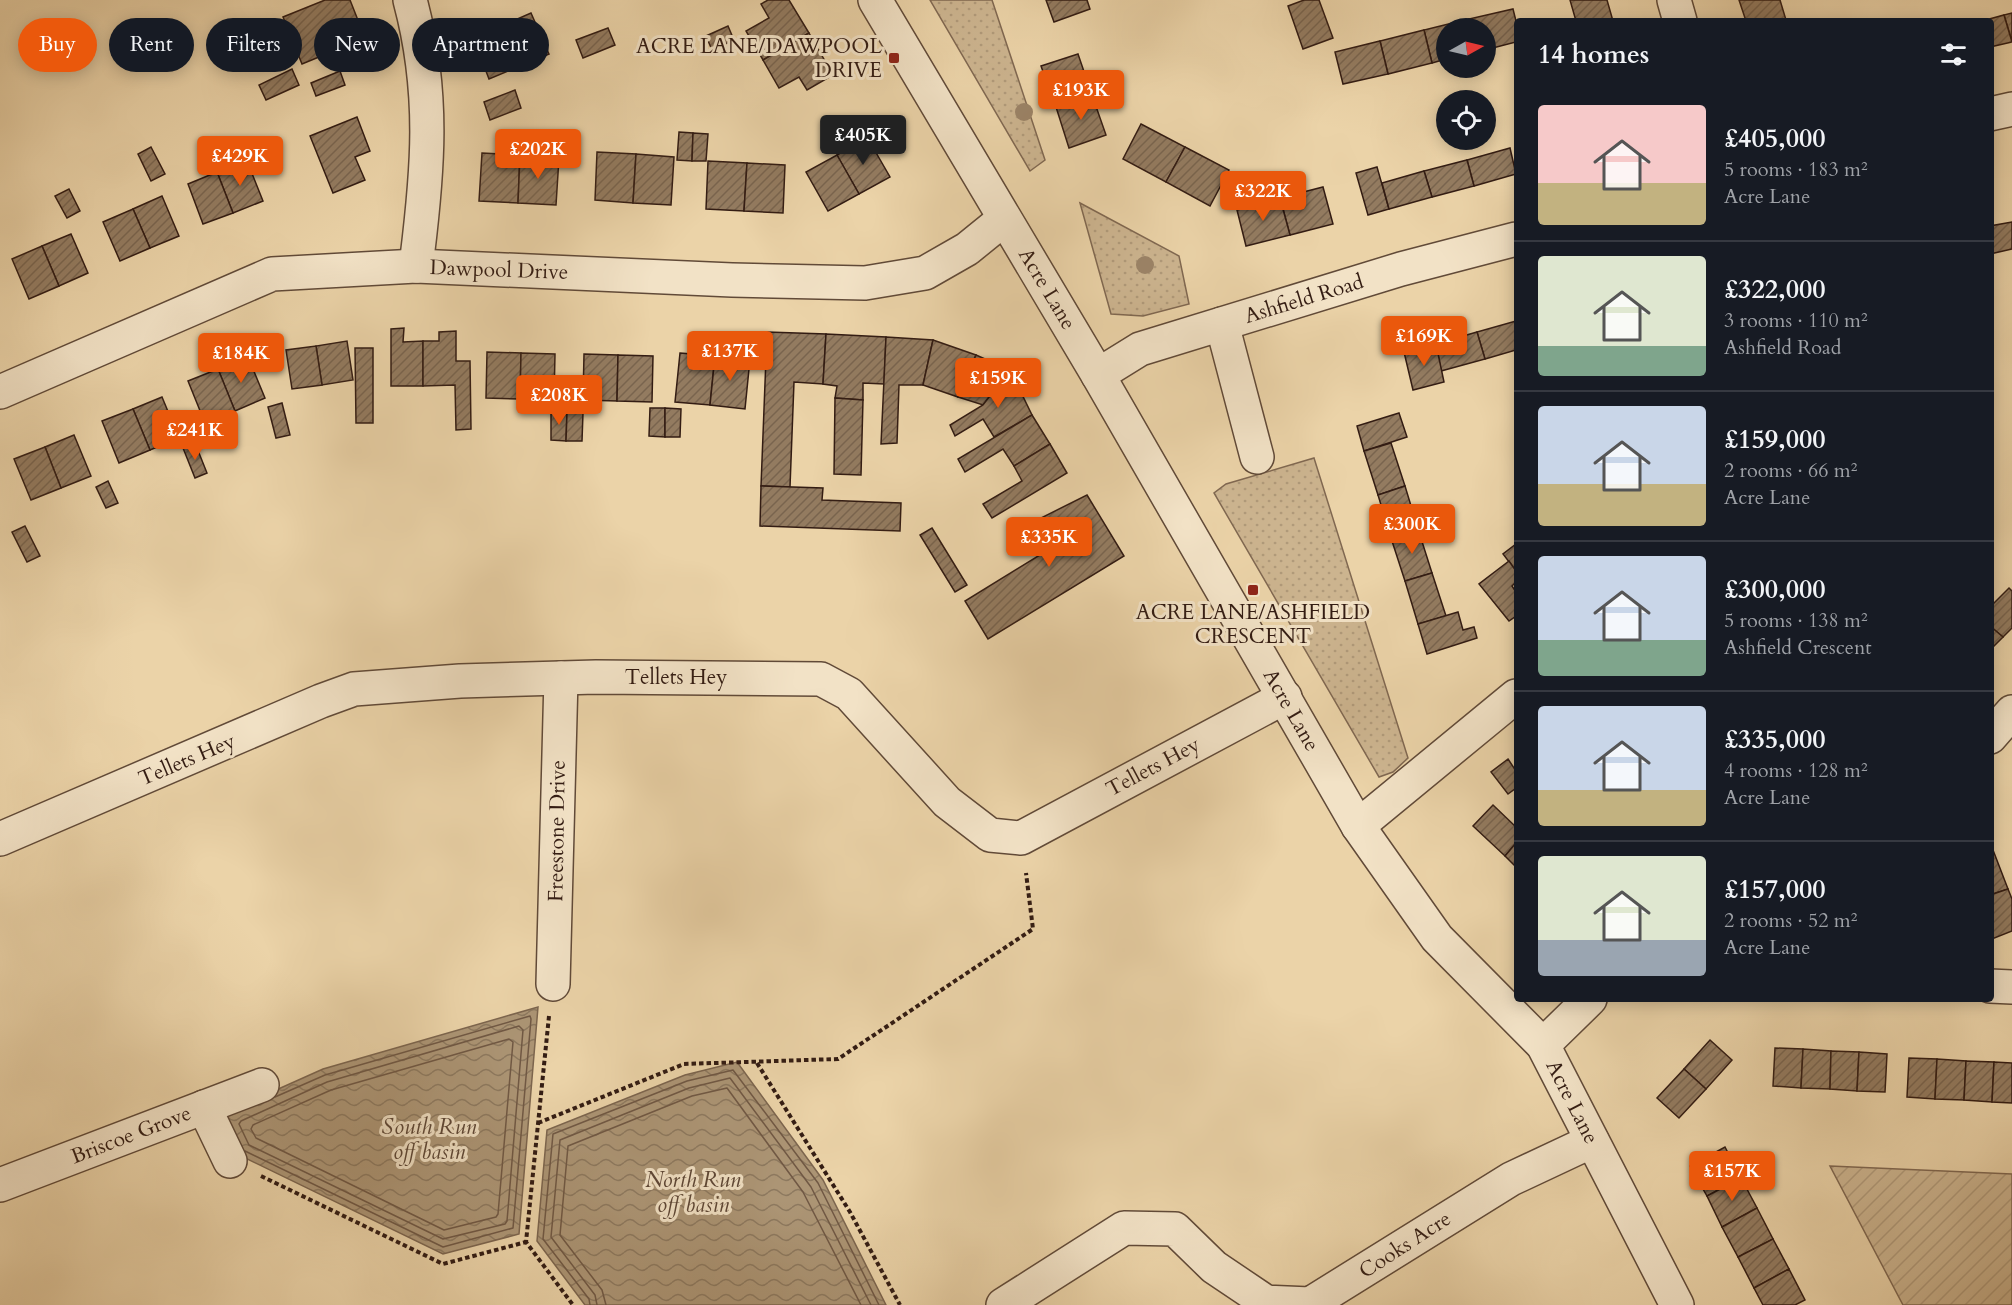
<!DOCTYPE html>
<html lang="en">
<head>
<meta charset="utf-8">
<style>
  :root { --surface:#171b24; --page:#20242c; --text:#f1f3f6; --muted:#9ea1a6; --line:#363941; --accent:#ea580c }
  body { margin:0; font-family:Cardo,serif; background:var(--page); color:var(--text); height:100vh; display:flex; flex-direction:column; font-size:22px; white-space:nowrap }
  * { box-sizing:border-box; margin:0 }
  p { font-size:20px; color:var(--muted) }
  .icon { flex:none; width:33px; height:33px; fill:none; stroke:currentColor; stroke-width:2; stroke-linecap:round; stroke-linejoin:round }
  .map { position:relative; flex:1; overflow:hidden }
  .sheet { position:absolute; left:1514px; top:18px; width:480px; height:984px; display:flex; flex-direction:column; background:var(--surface); border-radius:6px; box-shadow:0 3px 15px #0003 }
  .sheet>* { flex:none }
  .top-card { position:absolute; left:18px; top:18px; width:570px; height:54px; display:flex; gap:12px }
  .needle { width:39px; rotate:82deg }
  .fabs { position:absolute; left:1436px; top:18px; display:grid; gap:12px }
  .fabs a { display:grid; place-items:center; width:60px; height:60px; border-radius:50%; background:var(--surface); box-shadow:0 3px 15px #0003; font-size:30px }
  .price { position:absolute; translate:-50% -51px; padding:0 14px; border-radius:6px; background:var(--accent); color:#fff; font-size:20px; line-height:39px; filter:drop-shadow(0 2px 3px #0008) }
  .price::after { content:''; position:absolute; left:50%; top:36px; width:18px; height:14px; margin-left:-9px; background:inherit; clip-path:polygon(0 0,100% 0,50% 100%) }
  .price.selected { background:#222; color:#fff }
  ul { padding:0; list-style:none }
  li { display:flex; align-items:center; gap:18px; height:150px; padding:0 24px }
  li+li { border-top:2px solid var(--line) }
  li span { display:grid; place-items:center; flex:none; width:168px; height:120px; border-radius:6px; color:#555 }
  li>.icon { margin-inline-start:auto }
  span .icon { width:72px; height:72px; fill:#fffc; stroke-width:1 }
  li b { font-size:26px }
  h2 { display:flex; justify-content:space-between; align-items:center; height:72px; padding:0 24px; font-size:26px }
  .chip { padding:0 21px; border-radius:27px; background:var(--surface); box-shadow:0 3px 15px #0003; font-size:21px; line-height:54px }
  .chip.selected { background:var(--accent); color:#fff }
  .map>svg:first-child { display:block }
  .grass { fill:url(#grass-dots); stroke:#806851; stroke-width:1.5 }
  .garden { fill:url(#garden-furrows); stroke:#806851; stroke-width:1.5 }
  .water { fill:url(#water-waves); stroke:#7c654e; stroke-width:1.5 }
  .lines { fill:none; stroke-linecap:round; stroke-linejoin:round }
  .shore { stroke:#705844; stroke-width:1.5 }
  .building { fill:url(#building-hatch); stroke:#331c13; stroke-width:1.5 }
  .minor-casing { stroke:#614a38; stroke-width:36 }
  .path { stroke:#331c13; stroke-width:4; stroke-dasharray:4.5 3; stroke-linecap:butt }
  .minor { stroke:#f2e2c6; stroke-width:33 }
  .tree { fill:#9b8367 }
  .poi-dot { fill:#8f2418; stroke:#f2e2c6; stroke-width:2 }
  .labels { text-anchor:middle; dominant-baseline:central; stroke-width:6; stroke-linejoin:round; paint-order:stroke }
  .poi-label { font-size:21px; fill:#331c13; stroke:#f2e2c6; text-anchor:end }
  .street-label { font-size:21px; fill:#331c13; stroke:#f2e2c6 }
  .water-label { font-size:22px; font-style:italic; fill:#5d4635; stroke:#f2e2c6 }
</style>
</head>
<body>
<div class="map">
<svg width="2012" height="1305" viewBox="0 0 2012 1305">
  <defs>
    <pattern id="grass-dots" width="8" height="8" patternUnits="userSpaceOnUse" patternTransform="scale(1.5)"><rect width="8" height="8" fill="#ccb48f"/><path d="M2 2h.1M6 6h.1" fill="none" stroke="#b09a7a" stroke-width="1.8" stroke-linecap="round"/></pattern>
    <pattern id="garden-furrows" width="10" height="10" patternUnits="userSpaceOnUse" patternTransform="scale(1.5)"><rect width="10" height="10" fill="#ccb48f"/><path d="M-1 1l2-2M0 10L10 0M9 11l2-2" fill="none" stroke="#b09a7a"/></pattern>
    <pattern id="water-waves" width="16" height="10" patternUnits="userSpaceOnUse" patternTransform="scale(1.5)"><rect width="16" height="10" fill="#ac9575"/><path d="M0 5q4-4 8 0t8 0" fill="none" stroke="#8d795f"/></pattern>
    <pattern id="building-hatch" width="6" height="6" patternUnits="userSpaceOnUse" patternTransform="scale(1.5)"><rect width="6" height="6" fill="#937b60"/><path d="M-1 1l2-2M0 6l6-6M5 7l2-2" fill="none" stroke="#79644e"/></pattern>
  </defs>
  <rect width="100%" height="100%" fill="#ebd3a8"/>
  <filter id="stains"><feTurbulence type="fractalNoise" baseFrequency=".00333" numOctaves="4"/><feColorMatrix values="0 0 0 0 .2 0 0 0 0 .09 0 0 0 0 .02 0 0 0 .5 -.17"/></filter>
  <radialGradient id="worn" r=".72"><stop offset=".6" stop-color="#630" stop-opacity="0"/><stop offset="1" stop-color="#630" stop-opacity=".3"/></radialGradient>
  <g class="grass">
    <path d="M930 0H992L1045 160 1030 171Z"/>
    <path d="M1080 203 1179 256 1189 304 1143 316 1111 314Z"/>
    <path d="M1314 458 1408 758 1393 772 1379 777 1214 493 1226 484Z"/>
  </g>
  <path class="garden" d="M1830 1166 2012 1174V1305H1903Z"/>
  <g class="water">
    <path d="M538 1007 519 1234 443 1254 239 1155 220 1115 323 1069Z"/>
    <path d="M737 1062 823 1180 886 1305H585L537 1241 547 1130 685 1075Z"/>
  </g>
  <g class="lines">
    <g class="shore">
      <path d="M519 1026 523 1030 507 1221 505 1224 443 1239 249 1145 239 1124 241 1121 327 1082Z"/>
      <path d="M509 1039 513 1042 498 1214 496 1217 444 1230 256 1138 251 1129 253 1125 331 1090Z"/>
      <path d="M245 1151 443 1247 513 1228 531 1019 530 1016 325 1075 275 1097"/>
      <path d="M590 1305 589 1299 543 1239 553 1134 687 1081 733 1070 818 1183 879 1305"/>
      <path d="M597 1305 595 1295 551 1237 560 1140 689 1088 730 1078 811 1187 871 1305"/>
      <path d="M606 1305 602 1290 560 1235 568 1146 692 1096 727 1088 803 1192 861 1305"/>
    </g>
  </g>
  <g class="building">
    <path d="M325 0H350L365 38 302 64 283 17Z"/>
    <path d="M768 0H789L809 33 763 60 746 31 769 18 761 4Z"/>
    <path d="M1046 0H1087L1090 9 1054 22Z"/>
    <path d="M1304 0H1319L1333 38 1303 49 1288 6Z"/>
    <path d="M1570 0H1607L1613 21H1576Z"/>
    <path d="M1739 0H1780L1786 20 1746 21Z"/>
    <path d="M1513 9 1516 21V42L1485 50V28H1471L1469 19Z"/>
    <path d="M531 13 549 54 489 79 478 50 499 41 494 29Z"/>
    <path d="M2012 13V42L2004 15Z"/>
    <path d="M2004 15 2012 42 1990 47V21H1982Z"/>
    <path d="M1469 19 1471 28H1446V59L1432 63 1424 30Z"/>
    <path d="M728 26 734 40 712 50 706 36Z"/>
    <path d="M608 28 615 45 583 58 576 40Z"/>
    <path d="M1424 30 1432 63 1388 74 1380 41Z"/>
    <path d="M809 33 833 75 807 90 799 77 779 88 763 60Z"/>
    <path d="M1380 41 1388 74 1343 84 1335 52Z"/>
    <path d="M1078 54 1092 95 1056 107 1041 66Z"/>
    <path d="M292 69 299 85 266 100 259 85Z"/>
    <path d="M340 71 345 85 316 96 311 83Z"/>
    <path d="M515 90 521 108 490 120 484 102Z"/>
    <path d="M1092 95 1106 135 1069 148 1056 107Z"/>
    <path d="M357 117 370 151 355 157 365 180 333 193 310 136Z"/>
    <path d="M1141 124 1185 147 1166 182 1123 159Z"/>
    <path d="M679 132 693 133 692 161 677 160Z"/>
    <path d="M693 133 708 134 706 161H692Z"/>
    <path d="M867 137 890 177 859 194 837 155Z"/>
    <path d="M151 147 165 174 151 181 138 154Z"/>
    <path d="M1185 147 1229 170 1210 206 1166 182Z"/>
    <path d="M1510 148 1516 174 1474 186 1467 160Z"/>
    <path d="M597 152 636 154 633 203 595 200Z"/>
    <path d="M482 153 520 155 518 203 479 201Z"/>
    <path d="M636 154 674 157 671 205 633 203Z"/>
    <path d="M520 155 559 158 556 205 518 203Z"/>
    <path d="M837 155 859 194 828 211 806 172Z"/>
    <path d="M1467 160 1474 186 1432 197 1424 171Z"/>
    <path d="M247 161 263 201 233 213 217 172Z"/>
    <path d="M708 161 747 163 744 211 706 209Z"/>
    <path d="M747 163 785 165 783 213 744 211Z"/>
    <path d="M1377 167 1389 209 1368 215 1356 173Z"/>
    <path d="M1424 171 1432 197 1389 209 1382 183Z"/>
    <path d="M217 172 233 213 203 224 188 184Z"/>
    <path d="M1323 187 1333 224 1290 235 1280 198Z"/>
    <path d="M69 189 80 211 67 218 55 196Z"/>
    <path d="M162 196 179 236 150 248 133 209Z"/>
    <path d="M1280 198 1290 235 1246 246 1237 210Z"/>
    <path d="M133 209 150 248 120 261 103 222Z"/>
    <path d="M2012 222V249L1990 254V226Z"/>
    <path d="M71 234 88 273 59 286 42 246Z"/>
    <path d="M42 246 59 286 29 299 12 259Z"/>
    <path d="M1516 321V350L1485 359 1477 332Z"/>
    <path d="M404 328 403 342 423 341V386H391V329Z"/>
    <path d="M456 331V361H470L471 429 456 430 455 385 423 386V341H439V332Z"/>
    <path d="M767 332 826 334 823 384 794 382 790 487 761 486Z"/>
    <path d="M1477 332 1485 359 1441 371 1436 344Z"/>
    <path d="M826 334 886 337 884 384 863 383V400L835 398 837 386 823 384Z"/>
    <path d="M886 337 933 340 923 385H899L897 443 881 444Z"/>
    <path d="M933 340 976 355 958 397 923 385Z"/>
    <path d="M347 341 353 380 322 385 316 346Z"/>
    <path d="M1436 344 1444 382 1413 390 1404 352Z"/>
    <path d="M316 346 322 385 292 389 286 350Z"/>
    <path d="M355 348H373V423H356Z"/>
    <path d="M487 352 521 353 520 399 486 398Z"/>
    <path d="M521 353 555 354 554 400 520 399Z"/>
    <path d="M680 353 715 356 710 405 675 402Z"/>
    <path d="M584 354 618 355 617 401 583 400Z"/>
    <path d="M618 355 653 356 652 402 617 401Z"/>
    <path d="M976 355 1010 370 983 405 958 397Z"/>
    <path d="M715 356 750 359 745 409 710 405Z"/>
    <path d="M248 357 265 398 235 411 218 369Z"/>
    <path d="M218 369 235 411 205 423 188 381Z"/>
    <path d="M1010 370 1032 415 994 437 983 419 955 436 950 425 983 405Z"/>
    <path d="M162 397 179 438 150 450 133 409Z"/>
    <path d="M835 398 863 400 861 475 834 474Z"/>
    <path d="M282 403 290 435 276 438 268 407Z"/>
    <path d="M650 408H665V437L649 436Z"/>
    <path d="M665 408 681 409 680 437H665Z"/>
    <path d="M133 409 150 450 119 463 102 421Z"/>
    <path d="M551 412H567L566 441 551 440Z"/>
    <path d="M567 412 583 413 582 441H566Z"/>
    <path d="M1399 413 1407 437 1364 451 1357 426Z"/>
    <path d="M1032 415 1050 444 1014 466 1003 449 965 472 958 459Z"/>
    <path d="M74 435 91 476 61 488 45 447Z"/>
    <path d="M195 443 207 473 195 478 183 448Z"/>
    <path d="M1391 443 1405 486 1378 495 1364 451Z"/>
    <path d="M1050 444 1067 473 992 518 983 504 1022 481 1014 466Z"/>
    <path d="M45 447 61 488 31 500 14 459Z"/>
    <path d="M108 481 118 503 106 508 96 487Z"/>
    <path d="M761 486 823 488 822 500 901 503 900 531 760 526Z"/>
    <path d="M1405 486 1418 529 1391 538 1378 495Z"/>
    <path d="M1087 495 1124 556 988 639 965 601 1053 547 1037 520Z"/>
    <path d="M25 526 40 556 27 562 12 532Z"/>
    <path d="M932 528 967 585 955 592 920 535Z"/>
    <path d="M1418 529 1432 573 1405 581 1391 538Z"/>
    <path d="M1516 544V571L1503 554Z"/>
    <path d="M1509 561 1516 571V582L1512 586 1516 592V616L1509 621 1479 584Z"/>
    <path d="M1432 573 1446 616 1418 624 1405 581Z"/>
    <path d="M2009 588 2012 591V628L2003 637 1990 626V607Z"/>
    <path d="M1458 612 1463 630 1474 627 1477 638 1427 654 1418 624Z"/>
    <path d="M1990 626 2003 637 1990 650Z"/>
    <path d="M1508 759 1516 771V788L1508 794 1491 772Z"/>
    <path d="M1493 805 1516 827V843L1505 856 1473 826Z"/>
    <path d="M1516 843V867L1505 856Z"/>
    <path d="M1993 850 2008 889 1990 895V851Z"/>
    <path d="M2008 889 2012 899V931L1992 939 1990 895Z"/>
    <path d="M1710 1040 1732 1060 1706 1089 1684 1069Z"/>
    <path d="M1775 1048 1803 1049 1801 1088 1773 1086Z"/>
    <path d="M1803 1049 1831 1051 1830 1089 1801 1088Z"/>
    <path d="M1831 1051 1859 1052 1857 1091 1830 1089Z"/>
    <path d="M1859 1052 1887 1054 1885 1092 1857 1091Z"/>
    <path d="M1909 1058 1937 1059 1935 1099 1907 1097Z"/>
    <path d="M1937 1059 1966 1061 1964 1100 1935 1099Z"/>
    <path d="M1966 1061 1994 1062 1992 1102 1964 1100Z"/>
    <path d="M1994 1062 2012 1063V1103L1992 1102Z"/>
    <path d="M1684 1069 1706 1089 1679 1118 1657 1098Z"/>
    <path d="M1725 1147 1741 1178 1707 1196 1690 1166Z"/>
    <path d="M1741 1178 1757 1208 1722 1227 1707 1196Z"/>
    <path d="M1757 1208 1773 1239 1738 1257 1722 1227Z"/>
    <path d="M1773 1239 1789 1269 1754 1288 1738 1257Z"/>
    <path d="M1789 1269 1805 1300 1795 1305H1763L1754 1288Z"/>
  </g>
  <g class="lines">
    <g class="minor-casing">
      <g id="minor">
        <path d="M410 0C435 93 428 172 416 266"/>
        <path d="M875 0 1098 375 1358 826 1437 938 1543 1045 1677 1305"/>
        <path d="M1674 0 1680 21"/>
        <path d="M1990 114 2012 109"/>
        <path d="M1222 324 1257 457"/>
        <path d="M1098 375 1140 349 1401 269 1516 239"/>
        <path d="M0 392 272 274 416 266 732 280 865 283 925 273 967 249 1004 219"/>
        <path d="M1990 737 2012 712"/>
        <path d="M1358 826 1516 696"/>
        <path d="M0 839 321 701 354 689 460 681 596 677 821 679 849 694 947 802 990 835 1021 838 1285 697"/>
        <path d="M553 984 561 678"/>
        <path d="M1990 986 2012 987"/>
        <path d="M1543 1045 1590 999"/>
        <path d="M204 1107 230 1161"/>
        <path d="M0 1185 262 1085"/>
        <path d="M1003 1305 1124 1228 1175 1229 1214 1267 1266 1302 1310 1304 1511 1179 1592 1141"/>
      </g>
    </g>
    <g class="path">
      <path d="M549 1016 526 1242 573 1305"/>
      <path d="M757 1063 850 1212 900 1305"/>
      <path d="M538 1123 684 1064 838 1059 1033 929 1026 873"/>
      <path d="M261 1176 443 1264 526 1242"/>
    </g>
    <use href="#minor" class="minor"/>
  </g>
  <g class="tree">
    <circle cx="1024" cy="112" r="9"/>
    <circle cx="1145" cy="265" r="9"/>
  </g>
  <g class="poi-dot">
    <rect x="888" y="52" width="12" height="12" rx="3"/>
    <rect x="1247" y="584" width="12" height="12" rx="3"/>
  </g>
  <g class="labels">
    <g class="poi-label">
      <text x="882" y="46">ACRE LANE/DAWPOOL<tspan x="882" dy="24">DRIVE</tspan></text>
      <text x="1253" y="612" text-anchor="middle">ACRE LANE/ASHFIELD<tspan x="1253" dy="24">CRESCENT</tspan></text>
    </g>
    <g class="street-label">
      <text transform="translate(499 270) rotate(2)">Dawpool Drive</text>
      <text transform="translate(1047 289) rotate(59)">Acre Lane</text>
      <text transform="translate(1304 299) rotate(-17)">Ashfield Road</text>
      <text x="676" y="677">Tellets Hey</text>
      <text transform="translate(1291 710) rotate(60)">Acre Lane</text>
      <text transform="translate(187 760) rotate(-23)">Tellets Hey</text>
      <text transform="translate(1153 767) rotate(-28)">Tellets Hey</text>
      <text transform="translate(557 831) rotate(-89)">Freestone Drive</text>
      <text transform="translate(1572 1102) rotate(63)">Acre Lane</text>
      <text transform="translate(131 1135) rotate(-21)">Briscoe Grove</text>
      <text transform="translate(1405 1245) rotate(-33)">Cooks Acre</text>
    </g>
    <g class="water-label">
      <text x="429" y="1127">South Run<tspan x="429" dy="25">off basin</tspan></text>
      <text x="693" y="1180">North Run<tspan x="693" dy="25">off basin</tspan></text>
    </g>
  </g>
  <rect width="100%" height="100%" filter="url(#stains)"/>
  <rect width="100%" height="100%" fill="url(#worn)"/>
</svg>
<div class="fabs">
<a><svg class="needle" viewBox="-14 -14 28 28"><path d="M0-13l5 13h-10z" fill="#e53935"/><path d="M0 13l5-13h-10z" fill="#9ea1a6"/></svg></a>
<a><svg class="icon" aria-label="locate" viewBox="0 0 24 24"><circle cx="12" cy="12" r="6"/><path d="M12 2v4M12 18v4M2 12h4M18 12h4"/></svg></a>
</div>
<b class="price" style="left:1081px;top:121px">£193K</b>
<b class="price selected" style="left:863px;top:166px">£405K</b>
<b class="price" style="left:538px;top:180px">£202K</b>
<b class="price" style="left:240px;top:187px">£429K</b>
<b class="price" style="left:1263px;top:222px">£322K</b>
<b class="price" style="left:1424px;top:367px">£169K</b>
<b class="price" style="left:730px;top:382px">£137K</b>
<b class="price" style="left:241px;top:384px">£184K</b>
<b class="price" style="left:998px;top:409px">£159K</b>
<b class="price" style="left:559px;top:426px">£208K</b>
<b class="price" style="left:195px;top:461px">£241K</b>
<b class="price" style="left:1412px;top:555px">£300K</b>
<b class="price" style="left:1049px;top:568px">£335K</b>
<b class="price" style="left:1732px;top:1202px">£157K</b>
<div class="top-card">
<a class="chip selected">Buy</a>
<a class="chip">Rent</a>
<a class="chip">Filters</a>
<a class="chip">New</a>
<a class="chip">Apartment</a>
</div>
<section class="sheet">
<h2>14 homes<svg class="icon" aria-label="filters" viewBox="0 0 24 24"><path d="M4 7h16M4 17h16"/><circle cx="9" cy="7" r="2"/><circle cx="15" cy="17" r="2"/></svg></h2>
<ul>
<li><span style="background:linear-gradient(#f6c9c9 65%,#c2b280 0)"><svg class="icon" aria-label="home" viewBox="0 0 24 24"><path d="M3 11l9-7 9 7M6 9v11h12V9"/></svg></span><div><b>£405,000</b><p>5 rooms · 183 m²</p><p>Acre Lane</p></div></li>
<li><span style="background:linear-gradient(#dfe7d0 75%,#7fa58c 0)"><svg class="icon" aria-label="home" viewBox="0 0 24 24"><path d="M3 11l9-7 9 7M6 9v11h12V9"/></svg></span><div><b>£322,000</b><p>3 rooms · 110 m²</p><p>Ashfield Road</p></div></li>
<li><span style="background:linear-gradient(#c9d6e8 65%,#c2b280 0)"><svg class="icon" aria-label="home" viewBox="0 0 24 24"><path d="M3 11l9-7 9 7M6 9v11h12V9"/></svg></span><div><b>£159,000</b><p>2 rooms · 66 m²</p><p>Acre Lane</p></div></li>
<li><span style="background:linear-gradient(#c9d6e8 70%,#7fa58c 0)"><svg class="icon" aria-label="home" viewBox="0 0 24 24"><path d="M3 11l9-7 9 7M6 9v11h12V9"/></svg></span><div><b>£300,000</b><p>5 rooms · 138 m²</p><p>Ashfield Crescent</p></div></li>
<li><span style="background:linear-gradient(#c9d6e8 70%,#c2b280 0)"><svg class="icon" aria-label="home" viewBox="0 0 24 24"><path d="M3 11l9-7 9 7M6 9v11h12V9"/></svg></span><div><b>£335,000</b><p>4 rooms · 128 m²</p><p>Acre Lane</p></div></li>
<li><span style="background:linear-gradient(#dfe7d0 70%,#9aa5b1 0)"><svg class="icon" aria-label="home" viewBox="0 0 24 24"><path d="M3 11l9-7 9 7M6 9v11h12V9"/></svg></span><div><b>£157,000</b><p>2 rooms · 52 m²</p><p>Acre Lane</p></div></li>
</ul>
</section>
</div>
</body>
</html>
